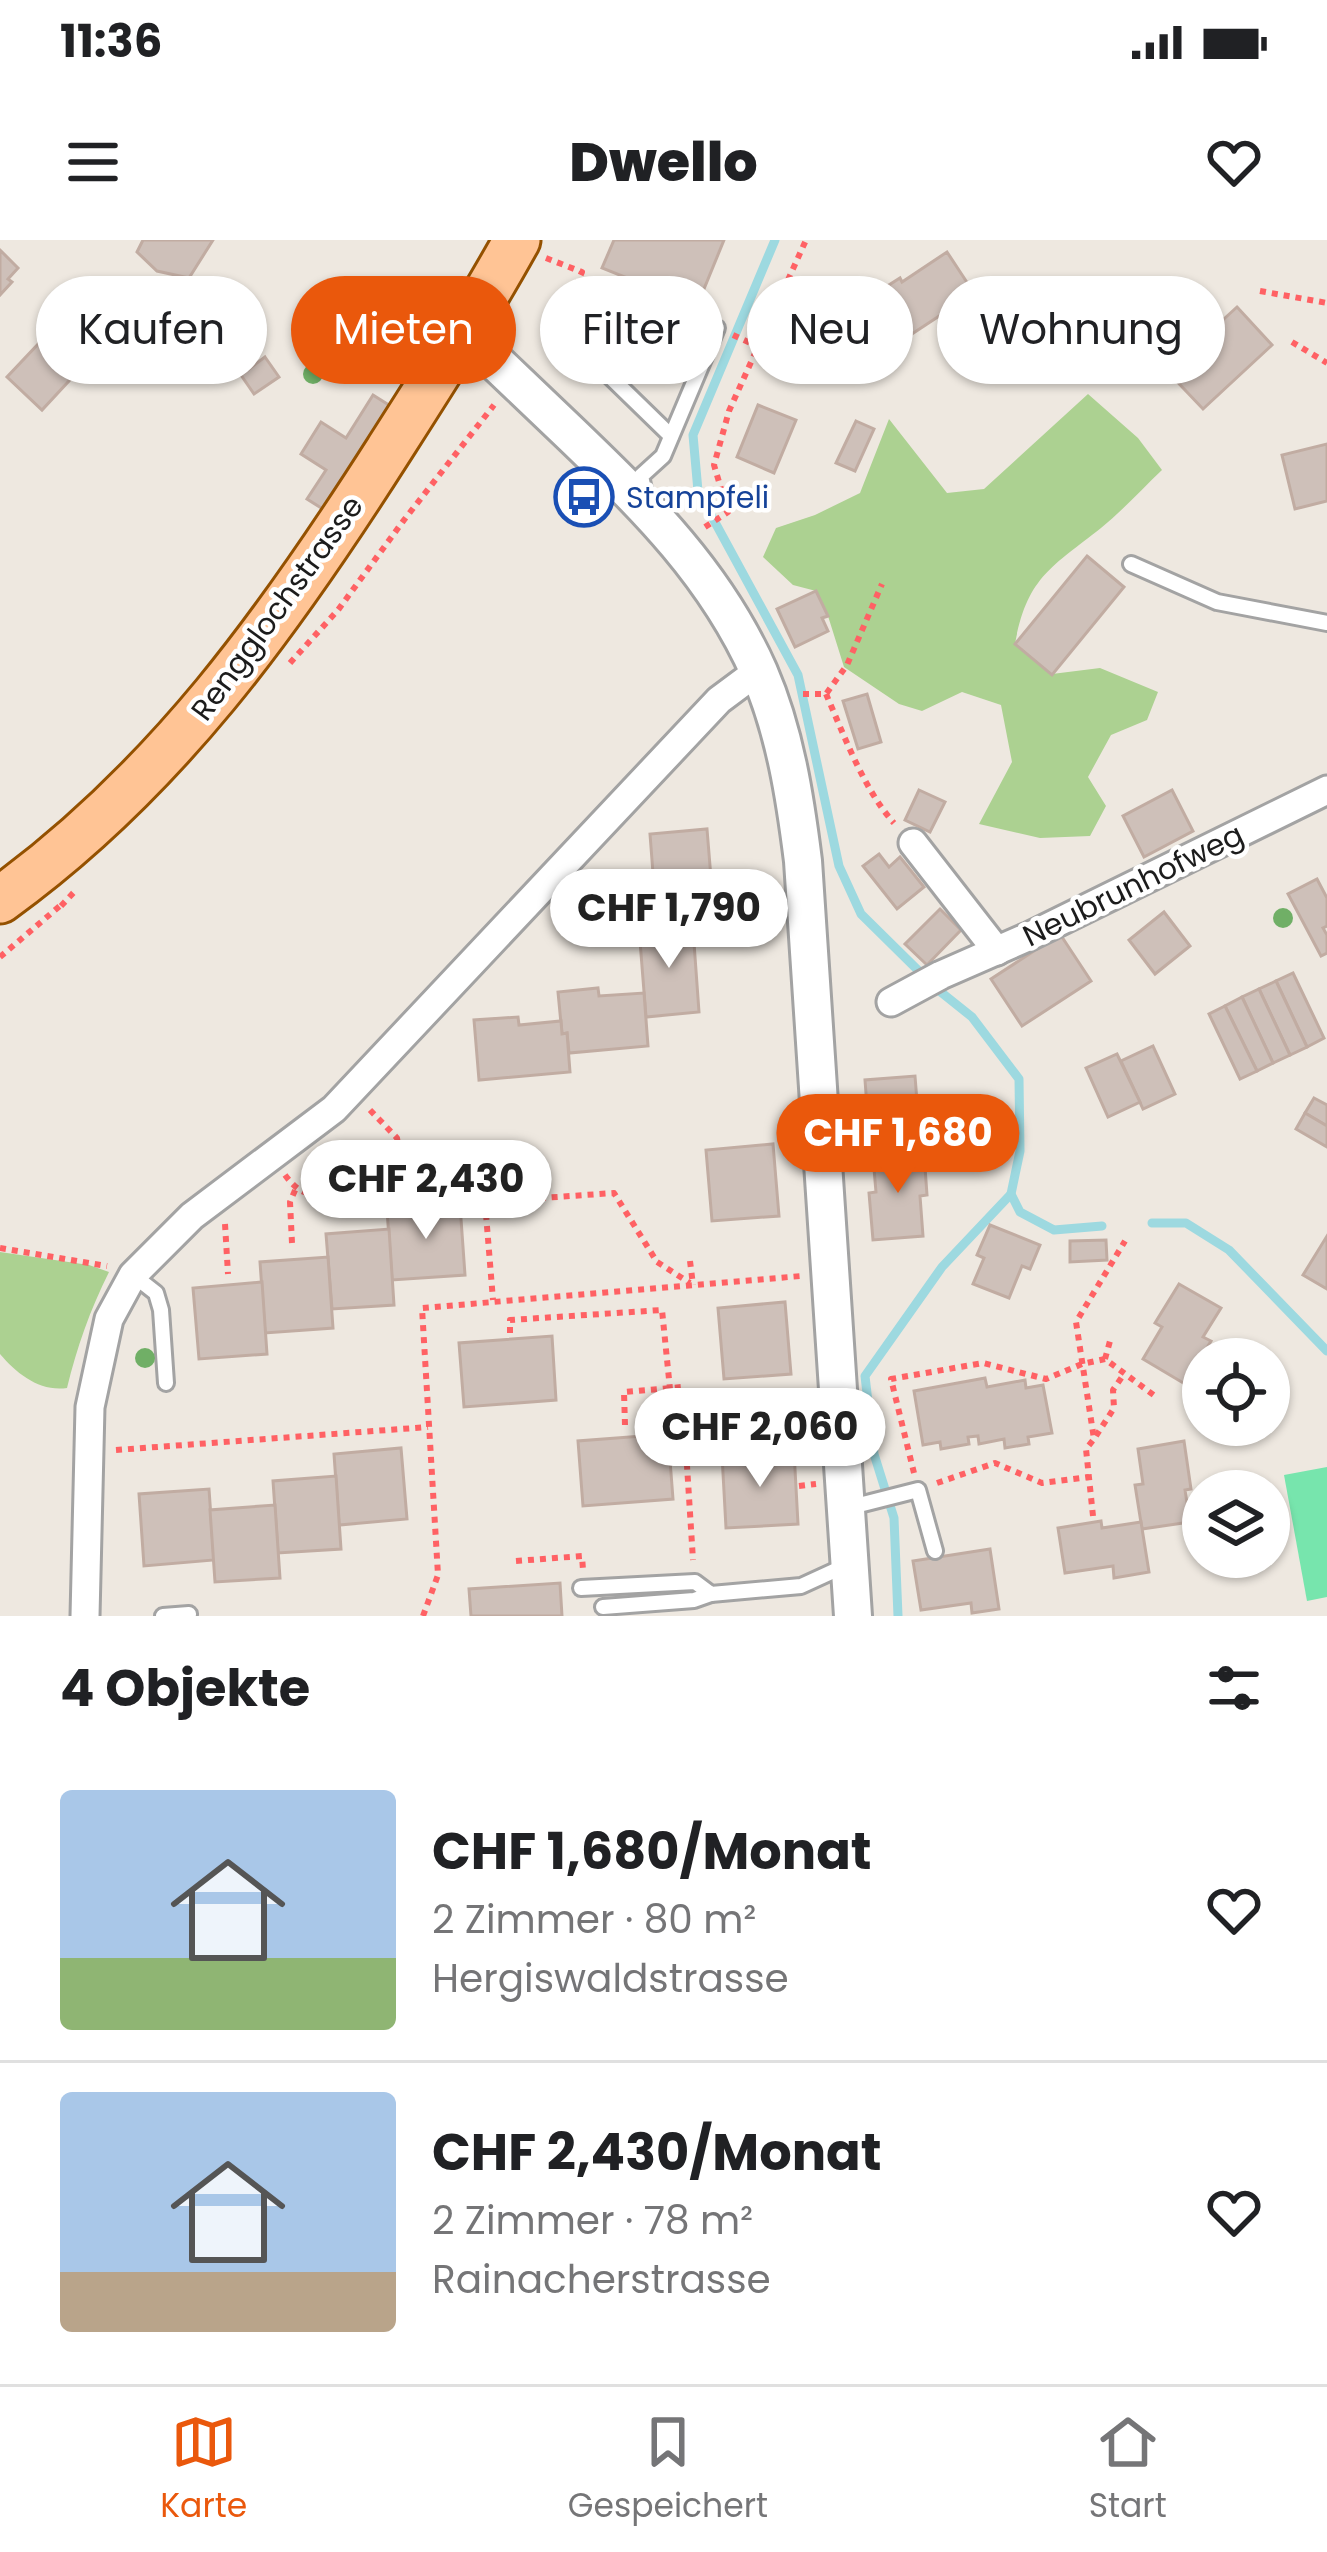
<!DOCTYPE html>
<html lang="de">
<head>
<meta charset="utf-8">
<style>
  :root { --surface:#fff; --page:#f2f2f2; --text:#202124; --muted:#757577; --line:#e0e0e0; --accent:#ea580c }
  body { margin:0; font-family:Poppins,sans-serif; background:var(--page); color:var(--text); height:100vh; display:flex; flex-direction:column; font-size:45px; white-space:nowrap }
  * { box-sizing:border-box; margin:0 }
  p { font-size:39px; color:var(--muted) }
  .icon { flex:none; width:66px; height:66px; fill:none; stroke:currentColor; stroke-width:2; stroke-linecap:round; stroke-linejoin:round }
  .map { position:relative; height:1376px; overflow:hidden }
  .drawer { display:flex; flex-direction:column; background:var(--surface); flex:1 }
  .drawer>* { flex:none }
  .top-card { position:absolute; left:36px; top:36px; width:1257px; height:108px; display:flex; gap:24px }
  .buttons { position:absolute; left:1182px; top:1098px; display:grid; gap:24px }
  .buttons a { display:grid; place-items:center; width:108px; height:108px; border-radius:50%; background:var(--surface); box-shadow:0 3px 9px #0004; font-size:60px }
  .price { position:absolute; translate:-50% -102px; padding:0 27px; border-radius:42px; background:#fff; color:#222; font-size:39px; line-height:78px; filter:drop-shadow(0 3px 6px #0008) }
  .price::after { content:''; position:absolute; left:50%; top:72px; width:36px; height:27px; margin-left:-18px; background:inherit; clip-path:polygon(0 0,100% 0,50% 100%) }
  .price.active { background:var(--accent); color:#fff }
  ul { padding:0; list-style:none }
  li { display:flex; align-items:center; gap:36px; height:300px; padding:0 60px }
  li+li { border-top:3px solid var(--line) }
  li span { display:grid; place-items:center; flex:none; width:336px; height:240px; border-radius:12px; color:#555 }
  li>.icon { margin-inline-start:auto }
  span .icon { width:144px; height:144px; fill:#fffc; stroke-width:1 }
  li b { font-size:51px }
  h2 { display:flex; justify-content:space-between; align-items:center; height:144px; padding:0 60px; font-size:51px }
  .tag { padding:0 42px; border-radius:54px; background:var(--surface); box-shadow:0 3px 9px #0004; font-size:42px; line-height:108px }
  .tag.active { background:var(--accent); color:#fff }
  .status { display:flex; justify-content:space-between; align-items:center; height:84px; padding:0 60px; background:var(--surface); direction:ltr }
  .status svg { height:33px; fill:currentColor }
  header { display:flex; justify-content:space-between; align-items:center; height:156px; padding:0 60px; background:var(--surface); font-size:54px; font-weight:800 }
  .tab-bar { display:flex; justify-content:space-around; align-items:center; height:168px; border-top:3px solid var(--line); background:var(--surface); font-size:33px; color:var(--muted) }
  .tab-bar a { display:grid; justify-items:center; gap:6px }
  .tab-bar .active { color:var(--accent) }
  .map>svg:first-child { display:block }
  .forest { fill:#acd191 }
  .pitch { fill:#77e5ad }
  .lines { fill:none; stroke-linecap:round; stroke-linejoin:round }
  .stream { stroke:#9dd9e0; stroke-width:9 }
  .building { fill:#cec0b9; stroke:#c1aca2; stroke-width:3 }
  .service-casing { stroke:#a3a3a3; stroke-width:20 }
  .minor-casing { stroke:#a3a3a3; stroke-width:33 }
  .tertiary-casing { stroke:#a3a3a3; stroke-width:42 }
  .primary-casing { stroke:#945100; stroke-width:51 }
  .path { stroke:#ff6164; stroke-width:6; stroke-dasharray:6 6; stroke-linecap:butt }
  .service { stroke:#fff; stroke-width:14 }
  .minor { stroke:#fff; stroke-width:27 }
  .tertiary { stroke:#fff; stroke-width:36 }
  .primary { stroke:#ffc495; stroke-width:45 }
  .tree { fill:#70af66 }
  .labels { text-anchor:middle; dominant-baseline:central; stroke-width:9; stroke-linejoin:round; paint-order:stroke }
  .transit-label { font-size:30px; fill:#164399; stroke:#fff; text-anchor:start }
  .street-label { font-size:30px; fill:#1c1c1c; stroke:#fff }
</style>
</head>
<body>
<div class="status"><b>11:36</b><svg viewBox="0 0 49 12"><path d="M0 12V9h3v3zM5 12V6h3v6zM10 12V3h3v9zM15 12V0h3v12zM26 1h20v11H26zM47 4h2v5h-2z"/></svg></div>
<header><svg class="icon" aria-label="menu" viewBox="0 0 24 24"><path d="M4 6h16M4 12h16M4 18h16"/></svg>Dwello<svg class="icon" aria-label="heart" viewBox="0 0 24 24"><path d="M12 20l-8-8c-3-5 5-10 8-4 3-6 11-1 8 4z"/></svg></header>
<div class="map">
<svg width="1327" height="1376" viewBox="0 0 1327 1376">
  <rect width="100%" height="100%" fill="#eee8e0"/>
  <g class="forest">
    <path d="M1088 154 1138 198 1162 230C1142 249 1123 270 1101 288 1052 327 1027 337 1015 404L1052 434 1100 428 1158 452 1147 480 1111 495 1088 537 1106 566 1090 596 1040 598 979 584 1012 522 1001 465 962 452 922 471 899 464 844 427 828 376 816 351 793 345 763 317 776 288 815 275 860 253 889 179 947 253 984 249Z"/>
    <path d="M0 1012 89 1025 109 1032C90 1070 77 1107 67 1148 40 1152 17 1134 0 1114Z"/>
  </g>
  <path class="pitch" d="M1327 1227V1357L1307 1361 1284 1235Z"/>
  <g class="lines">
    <g class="stream">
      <path d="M775 0 693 195 698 251 798 435 839 626 861 674 937 749 972 777 1019 839 1020 911 1011 954 1020 972 1054 990 1102 986"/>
      <path d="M1152 983H1186L1229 1010 1327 1111"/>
      <path d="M898 1376 894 1278 874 1214 865 1136 942 1027 1011 954"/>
    </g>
  </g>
  <g class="building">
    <path d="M143 0H213L189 38 157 31 137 12Z"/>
    <path d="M614 0H724L697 66 602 28Z"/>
    <path d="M0 10 18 28 8 39 12 42 0 55Z"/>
    <path d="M947 12 974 53 865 125 838 84 884 53 881 50 900 38 902 42Z"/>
    <path d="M1237 67 1272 105 1203 169 1167 131Z"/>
    <path d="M59 82 93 115 42 170 7 137Z"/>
    <path d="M265 117 279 137 254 154 241 135Z"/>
    <path d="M373 155 392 167 326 271 307 259 326 230 301 214 321 182 346 198Z"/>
    <path d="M758 165 796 180 774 233 737 217Z"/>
    <path d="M856 181 874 189 855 231 836 223Z"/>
    <path d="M1327 204V261L1295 269 1282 215Z"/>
    <path d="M1087 316 1124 347 1052 435 1015 404Z"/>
    <path d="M816 351 828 376 822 378 828 391 795 407 777 369Z"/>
    <path d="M867 454 881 502 858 509 843 461Z"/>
    <path d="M919 550 945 562 930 592 905 580Z"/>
    <path d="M1172 550 1193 591 1144 617 1123 576Z"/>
    <path d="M707 589 715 687 676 690 675 685 663 686 659 645 654 646 650 594Z"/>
    <path d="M879 614 889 627 900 617 924 647 897 669 863 626Z"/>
    <path d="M1317 639 1327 658V686L1323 688 1327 695V713L1321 716 1288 654Z"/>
    <path d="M940 669 961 690 927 725 905 704Z"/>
    <path d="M1164 672 1190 706 1155 734 1129 700Z"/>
    <path d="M675 685 676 690 693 689 699 772 646 777 639 688Z"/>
    <path d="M1060 694 1091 741 1022 786 991 739Z"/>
    <path d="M1293 733 1324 798 1307 807 1276 741Z"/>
    <path d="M1276 741 1307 807 1290 815 1259 749Z"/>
    <path d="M598 748 599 756 644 753 648 806 569 813 567 793 562 794 558 752Z"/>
    <path d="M1259 749 1290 815 1273 823 1242 757Z"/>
    <path d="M1242 757 1273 823 1257 831 1225 766Z"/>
    <path d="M1225 766 1257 831 1240 839 1209 774Z"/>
    <path d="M518 777 519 785 561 781 562 794 567 793 570 832 479 840 474 780Z"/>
    <path d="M1153 806 1175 854 1143 869 1121 821Z"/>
    <path d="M1117 814 1140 862 1108 877 1086 828Z"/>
    <path d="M915 836 918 874H928L931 913 879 916 876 880H868L865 840Z"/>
    <path d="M1314 858 1327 865V886L1305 873Z"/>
    <path d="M1305 873 1327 886V907L1296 889Z"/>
    <path d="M773 904 779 976 712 981 706 910Z"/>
    <path d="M924 913 927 955 920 956 923 996 873 1000 869 953 876 952 873 917Z"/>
    <path d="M460 965 465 1035 392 1040 387 970Z"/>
    <path d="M990 985 1040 1005 1030 1029 1022 1026 1009 1058 973 1044 984 1018 977 1015Z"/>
    <path d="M389 989 394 1065 332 1069 326 994Z"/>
    <path d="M1327 996V1049L1303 1035Z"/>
    <path d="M1106 1000 1107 1020 1070 1022V1001Z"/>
    <path d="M328 1017 333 1088 265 1093 260 1022Z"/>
    <path d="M262 1042 267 1114 199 1119 193 1048Z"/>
    <path d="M1179 1044 1221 1068 1203 1097 1211 1101 1185 1144 1143 1119 1162 1087 1155 1083Z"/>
    <path d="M785 1062 791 1134 724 1139 718 1068Z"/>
    <path d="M552 1096 556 1160 464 1167 459 1103Z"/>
    <path d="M985 1138 987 1147 1025 1140 1026 1148 1043 1145 1052 1193 1028 1197 1029 1204 1005 1208 1004 1199 979 1204 978 1196 968 1197 969 1204 941 1209 940 1202 923 1205 914 1151Z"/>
    <path d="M668 1194 673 1259 583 1266 578 1201Z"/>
    <path d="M1184 1201 1191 1249 1185 1250 1190 1282 1142 1289 1135 1245 1143 1244 1138 1209Z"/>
    <path d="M401 1208 407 1279 339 1285 334 1214Z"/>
    <path d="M794 1211 798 1284 726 1288 722 1215Z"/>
    <path d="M336 1236 341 1309 278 1313 273 1241Z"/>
    <path d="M209 1249 214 1320 144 1326 139 1254Z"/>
    <path d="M275 1265 280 1338 215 1342 210 1270Z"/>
    <path d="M1101 1281 1102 1288 1141 1282 1149 1332 1114 1338 1113 1326 1065 1333 1058 1288Z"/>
    <path d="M990 1309 999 1369 972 1373 971 1363 921 1370 913 1321Z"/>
    <path d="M560 1343 562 1376H471L469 1349Z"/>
  </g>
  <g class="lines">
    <g class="service-casing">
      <g id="service">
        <path d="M671 196 561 89 569 71 701 124"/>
        <path d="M645 254 641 236 663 216 717 88"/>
        <path d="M1131 324 1217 362 1327 383"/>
        <path d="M133 1035 156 1053 161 1070 166 1143"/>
        <path d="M851 1267 918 1250 935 1311"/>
        <path d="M581 1348 695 1342 711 1354 801 1346 849 1324"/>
        <path d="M603 1367 694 1360 711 1354"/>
        <path d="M163 1376 189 1374"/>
      </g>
    </g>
    <g class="minor-casing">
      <g id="minor">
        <path d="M913 603 997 711"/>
        <path d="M891 762 941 735 1030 696 1327 550"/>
        <path d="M85 1376 90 1167 109 1079 133 1035 192 976 334 869 719 460 758 431"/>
      </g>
    </g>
    <g class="tertiary-casing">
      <path id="tertiary" d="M464 92C500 126 535 160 571 194 647 267 716 335 759 432 785 492 795 557 803 621L853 1376"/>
    </g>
    <g class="primary-casing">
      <path id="primary" d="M0 660C166 540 279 382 388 211 432 142 477 72 517 0"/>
    </g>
    <g class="path">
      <path d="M546 18 582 32 574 50"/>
      <path d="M1260 51 1327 63"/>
      <path d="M733 95 757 106"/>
      <path d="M1292 102 1327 123"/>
      <path d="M705 287 728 272 714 225 729 171 806 0"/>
      <path d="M290 423 338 370 404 280 494 165"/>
      <path d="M803 454H826L847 425 882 344"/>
      <path d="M826 454C844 495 864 550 894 583"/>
      <path d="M61 666 75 651"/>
      <path d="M0 717 61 665"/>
      <path d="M370 870 397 898 404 942 468 933 483 943 485 962 614 953 657 1022 690 1043"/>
      <path d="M285 935C291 943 298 951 307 953 331 960 378 946 404 942"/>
      <path d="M485 962 493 1060"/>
      <path d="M225 984 228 1034"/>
      <path d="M292 1003 290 962 296 948"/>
      <path d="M0 1008 107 1026"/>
      <path d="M690 1021 693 1045"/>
      <path d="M510 1093V1080L662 1070 670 1149"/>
      <path d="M1105 1119 1110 1101"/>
      <path d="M625 1185 624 1152 682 1147 693 1320"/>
      <path d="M1096 1196 1114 1168 1113 1150 1124 1134"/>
      <path d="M116 1210 428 1187"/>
      <path d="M914 1233 891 1139 983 1123 1046 1139 1082 1124 1105 1119 1155 1156"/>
      <path d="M937 1243 995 1223 1042 1243 1089 1237"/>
      <path d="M799 1246 816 1244"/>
      <path d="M1093 1276 1086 1209 1094 1199 1076 1082 1125 1001"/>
      <path d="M516 1321 582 1316 583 1330"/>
      <path d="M423 1376 438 1335 422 1068 801 1036"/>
    </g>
    <use href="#service" class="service"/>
    <use href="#minor" class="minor"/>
    <use href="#tertiary" class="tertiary"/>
    <use href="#primary" class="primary"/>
  </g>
  <g class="tree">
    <circle cx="343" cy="64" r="10"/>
    <circle cx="313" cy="134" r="10"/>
    <circle cx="591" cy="263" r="10"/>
    <circle cx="1283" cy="678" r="10"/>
    <circle cx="145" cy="1118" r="10"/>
  </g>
  <defs>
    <g id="bus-ring" transform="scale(3)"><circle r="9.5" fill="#fff" stroke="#1a4fb4" stroke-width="1.5"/><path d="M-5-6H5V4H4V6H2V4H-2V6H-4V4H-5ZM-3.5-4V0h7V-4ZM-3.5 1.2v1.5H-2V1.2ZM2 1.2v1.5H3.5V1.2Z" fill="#1a4fb4"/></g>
  </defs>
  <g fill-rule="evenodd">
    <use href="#bus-ring" x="584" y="257"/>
  </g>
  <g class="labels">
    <g class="transit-label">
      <text x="626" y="257">Stampfeli</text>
    </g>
    <g class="street-label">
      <text transform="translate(277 368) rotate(-54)">Rengglochstrasse</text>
      <text transform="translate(1133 645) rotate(-26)">Neubrunhofweg</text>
    </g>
  </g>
</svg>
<div class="buttons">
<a><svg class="icon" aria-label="locate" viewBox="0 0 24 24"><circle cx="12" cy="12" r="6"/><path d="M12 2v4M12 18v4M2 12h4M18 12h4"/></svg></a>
<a><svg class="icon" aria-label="layers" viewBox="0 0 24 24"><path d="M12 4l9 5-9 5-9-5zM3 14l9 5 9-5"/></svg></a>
</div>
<b class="price" style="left:669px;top:731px">CHF 1,790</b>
<b class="price active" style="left:898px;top:956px">CHF 1,680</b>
<b class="price" style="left:426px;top:1002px">CHF 2,430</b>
<b class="price" style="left:760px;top:1250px">CHF 2,060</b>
<div class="top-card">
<a class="tag">Kaufen</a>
<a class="tag active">Mieten</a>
<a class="tag">Filter</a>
<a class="tag">Neu</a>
<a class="tag">Wohnung</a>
</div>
</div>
<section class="drawer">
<h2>4 Objekte<svg class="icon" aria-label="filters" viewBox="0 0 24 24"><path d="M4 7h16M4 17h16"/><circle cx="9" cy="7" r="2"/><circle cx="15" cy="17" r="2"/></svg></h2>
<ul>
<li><span style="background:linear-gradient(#a9c7e8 70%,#8fb573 0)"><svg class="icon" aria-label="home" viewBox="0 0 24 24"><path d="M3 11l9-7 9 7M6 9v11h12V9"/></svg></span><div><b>CHF 1,680/Monat</b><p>2 Zimmer · 80 m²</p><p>Hergiswaldstrasse</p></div><svg class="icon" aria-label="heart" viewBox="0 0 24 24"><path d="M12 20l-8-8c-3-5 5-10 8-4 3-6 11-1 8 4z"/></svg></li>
<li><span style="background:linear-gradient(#a9c7e8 75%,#b9a48a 0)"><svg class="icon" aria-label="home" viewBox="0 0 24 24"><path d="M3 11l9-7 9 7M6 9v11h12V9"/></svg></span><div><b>CHF 2,430/Monat</b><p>2 Zimmer · 78 m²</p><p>Rainacherstrasse</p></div><svg class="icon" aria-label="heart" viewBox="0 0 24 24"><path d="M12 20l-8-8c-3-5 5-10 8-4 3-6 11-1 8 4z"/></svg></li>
</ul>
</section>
<nav class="tab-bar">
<a class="active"><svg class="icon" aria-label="map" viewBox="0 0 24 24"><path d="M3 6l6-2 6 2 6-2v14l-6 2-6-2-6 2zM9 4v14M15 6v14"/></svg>Karte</a>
<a><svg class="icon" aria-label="saved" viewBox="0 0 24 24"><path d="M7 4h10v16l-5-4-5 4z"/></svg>Gespeichert</a>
<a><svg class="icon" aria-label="home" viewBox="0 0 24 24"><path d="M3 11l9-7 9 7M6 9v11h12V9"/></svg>Start</a>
</nav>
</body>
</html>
